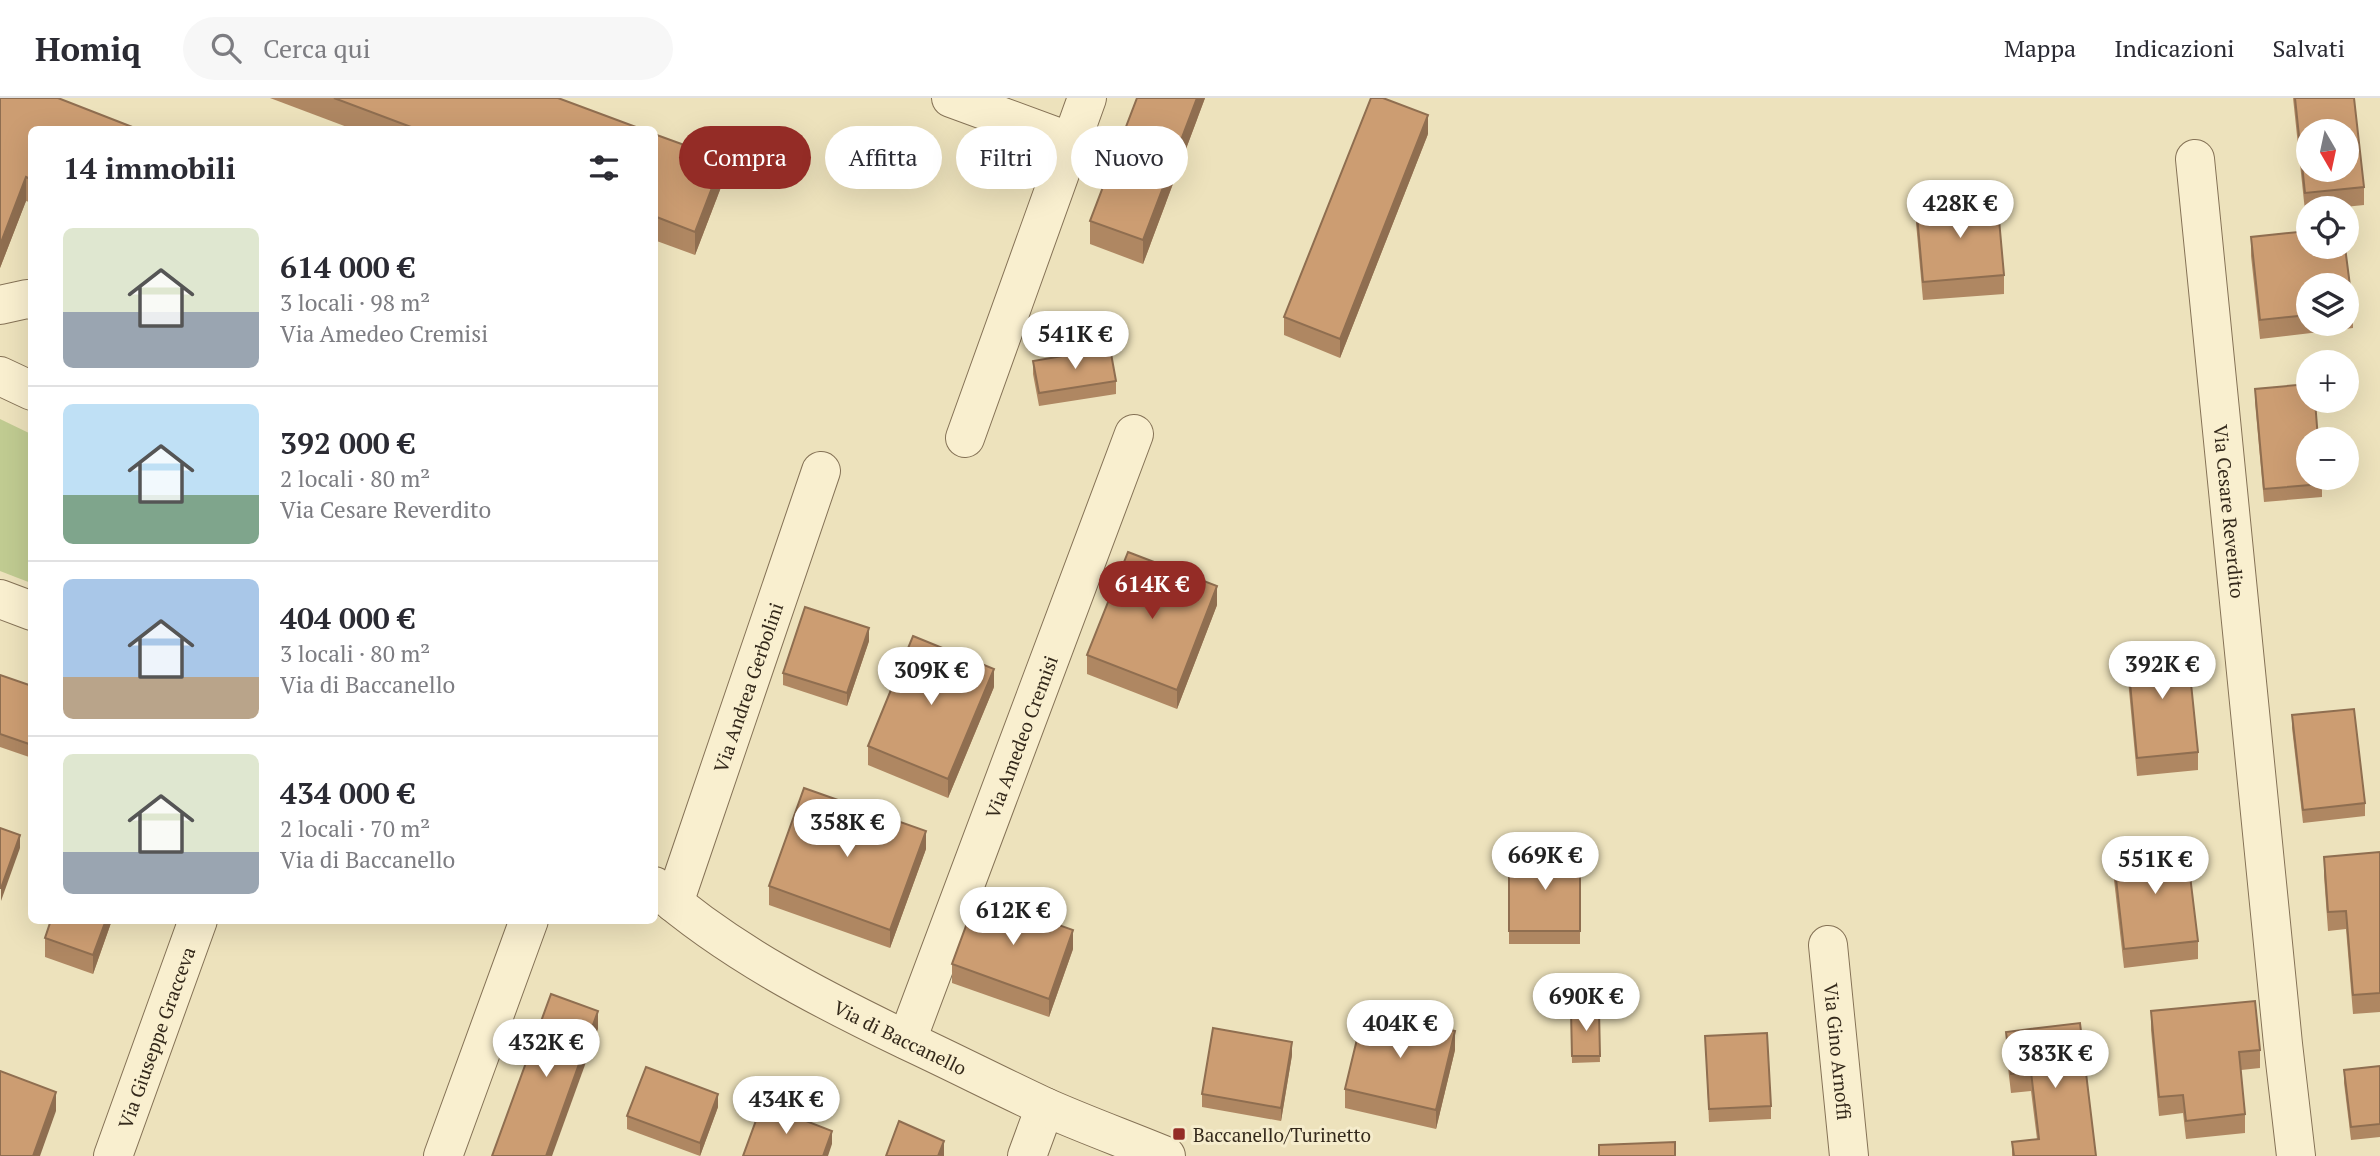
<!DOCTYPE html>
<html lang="it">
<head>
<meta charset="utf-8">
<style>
  :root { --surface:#fff; --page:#f7f7f7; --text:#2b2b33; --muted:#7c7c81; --line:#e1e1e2; --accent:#942c26 }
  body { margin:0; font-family:"PT Serif",serif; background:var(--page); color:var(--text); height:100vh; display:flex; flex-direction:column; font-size:26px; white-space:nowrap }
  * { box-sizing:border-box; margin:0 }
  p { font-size:23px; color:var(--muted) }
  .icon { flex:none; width:38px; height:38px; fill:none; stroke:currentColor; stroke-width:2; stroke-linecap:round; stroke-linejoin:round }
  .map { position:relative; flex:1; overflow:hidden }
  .drawer { position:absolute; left:28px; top:28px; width:630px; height:798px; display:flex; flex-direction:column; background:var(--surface); border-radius:10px; box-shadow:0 7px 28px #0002 }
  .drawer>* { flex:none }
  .banner { position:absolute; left:679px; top:28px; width:665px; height:63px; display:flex; gap:14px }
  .needle { width:46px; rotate:171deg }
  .fabs { position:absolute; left:2296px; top:21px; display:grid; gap:14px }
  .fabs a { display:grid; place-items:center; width:63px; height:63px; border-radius:50%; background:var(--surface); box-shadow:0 7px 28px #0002; font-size:35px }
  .price { position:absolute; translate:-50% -60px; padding:0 16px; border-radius:24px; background:#fff; color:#222; font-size:23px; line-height:46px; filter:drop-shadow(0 2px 4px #0008) }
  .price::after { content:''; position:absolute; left:50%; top:42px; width:21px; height:16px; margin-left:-10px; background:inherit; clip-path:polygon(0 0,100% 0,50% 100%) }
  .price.active { background:var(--accent); color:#fff }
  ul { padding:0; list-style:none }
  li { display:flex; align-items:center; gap:21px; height:175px; padding:0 35px }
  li+li { border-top:2px solid var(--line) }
  li span { display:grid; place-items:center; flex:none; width:196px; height:140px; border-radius:10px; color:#555 }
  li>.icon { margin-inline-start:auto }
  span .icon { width:84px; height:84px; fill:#fffc; stroke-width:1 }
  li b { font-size:30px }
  h2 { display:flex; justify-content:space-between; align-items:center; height:84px; padding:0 35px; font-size:30px }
  .pill { padding:0 24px; border-radius:32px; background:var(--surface); box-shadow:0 7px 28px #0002; font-size:24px; line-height:63px }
  .pill.active { background:var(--accent); color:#fff }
  header { display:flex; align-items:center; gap:42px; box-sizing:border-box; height:98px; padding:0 35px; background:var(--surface); border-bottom:2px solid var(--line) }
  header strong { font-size:33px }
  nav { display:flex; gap:38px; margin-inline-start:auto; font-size:24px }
  .search { width:490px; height:63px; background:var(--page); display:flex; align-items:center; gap:18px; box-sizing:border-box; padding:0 24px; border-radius:38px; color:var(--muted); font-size:26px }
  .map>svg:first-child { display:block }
  .green { fill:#c0cb91 }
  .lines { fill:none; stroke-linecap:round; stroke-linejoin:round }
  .minor-casing { stroke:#857256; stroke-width:40 }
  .tertiary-casing { stroke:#857256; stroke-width:40 }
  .minor { stroke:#f9efcf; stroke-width:38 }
  .tertiary { stroke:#f9efcf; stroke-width:38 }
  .wall { fill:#af8762; fill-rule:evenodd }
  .shaded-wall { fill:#8f6e50 }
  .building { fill:#cc9d72; stroke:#8f6e50; stroke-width:2; fill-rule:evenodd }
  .poi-dot { fill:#942c26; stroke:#f5eccc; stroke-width:2.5 }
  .labels { text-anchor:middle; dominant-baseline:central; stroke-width:6; stroke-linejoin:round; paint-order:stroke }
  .street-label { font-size:19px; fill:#34291b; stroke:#f5eccc }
  .poi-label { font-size:19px; fill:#34291b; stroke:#f5eccc; text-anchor:start }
</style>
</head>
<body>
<header>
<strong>Homiq</strong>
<div class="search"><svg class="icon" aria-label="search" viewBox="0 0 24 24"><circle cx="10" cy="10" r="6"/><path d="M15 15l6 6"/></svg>Cerca qui</div>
<nav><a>Mappa</a><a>Indicazioni</a><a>Salvati</a></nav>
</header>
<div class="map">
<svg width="2380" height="1058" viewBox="0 0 2380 1058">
  <rect width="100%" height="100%" fill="#ede2bc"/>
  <path class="green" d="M0 321 31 336V485L0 473Z"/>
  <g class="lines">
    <g class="minor-casing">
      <g id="minor">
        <path d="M951 0 1071 44"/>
        <path id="s1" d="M2195 61 2283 946 2296 1058"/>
        <path d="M0 207 27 201 32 202"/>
        <path d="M965 340 1087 0"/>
        <path d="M0 501 32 513"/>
        <path id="s2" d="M674 805 821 373"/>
        <path id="s3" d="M1828 847 1849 1058"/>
        <path id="s4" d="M907 942 1134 336"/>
        <path id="s5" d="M113 1058 198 822"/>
        <path d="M443 1058 529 822"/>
        <path d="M1027 1058 1045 1009"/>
      </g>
    </g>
    <g class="tertiary-casing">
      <g id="tertiary">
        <path d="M0 278 32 293"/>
        <path id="s6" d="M654 788C729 854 819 900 908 943 953 964 998 987 1043 1008 1083 1026 1125 1041 1166 1058"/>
      </g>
    </g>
    <use href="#minor" class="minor"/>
    <use href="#tertiary" class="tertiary"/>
  </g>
  <g class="wall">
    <path d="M0 0 32 32V105L26 103 0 170Z"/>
    <path d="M270 0H558L644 32H355Z"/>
    <path d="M1137 0H1205L1143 166 1090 146V123Z"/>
    <path d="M2293 0H2354L2364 89V107L2335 110H2308V113H2305Z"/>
    <path d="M654 36 723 84 695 157 654 142Z"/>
    <path d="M1428 36 1340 260 1284 237V219Z"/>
    <path d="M1916 106 2004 177V196L1923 202 1916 125Z"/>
    <path d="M2308 133V149H2345L2353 211V230L2260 241 2251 158V139ZM2308 187H2347V226H2308Z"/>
    <path d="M1033 263 1116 283V296L1039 308 1033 276Z"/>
    <path d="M2255 291 2322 386V399L2264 404 2255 304Z"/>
    <path d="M1217 507 1177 611 1087 576V557Z"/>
    <path d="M869 543 847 608 783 587V575Z"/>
    <path d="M2127 552 2198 654V672L2137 678 2127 571Z"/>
    <path d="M0 577 32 588V660L0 649Z"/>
    <path d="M994 589 948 700 868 667V648Z"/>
    <path d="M2292 617 2365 705V718L2303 725 2292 630Z"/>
    <path d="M926 751 890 850 769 807V788Z"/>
    <path d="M2113 754 2198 843V861L2124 870 2113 773Z"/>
    <path d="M2380 754V914L2353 916 2346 831 2328 833 2324 778V759Z"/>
    <rect x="1509" y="755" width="71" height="91"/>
    <path d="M51 822H112L93 876 45 859V840Z"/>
    <path d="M1073 851 1049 919 952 885V866Z"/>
    <path d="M1571 913H1599L1600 964 1572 965Z"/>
    <path d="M2151 913 2260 952V970L2241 972 2245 1016V1035L2186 1041 2183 1015 2159 1018 2151 932Z"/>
    <path d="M2006 934 2096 1058H2012V1044L2037 1041 2031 993 2011 995 2006 952Z"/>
    <path d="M1705 938 1771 1008V1021L1709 1024Z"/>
    <path d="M1455 952 1436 1031 1345 1010V991Z"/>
    <path d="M1292 957 1281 1023 1202 1009V996Z"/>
    <path d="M2380 968V1039L2351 1042 2344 985V972Z"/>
    <path d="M718 1009 700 1058 627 1031V1018Z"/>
  </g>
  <g class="shaded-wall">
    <path d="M1197 0H1205L1143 166V142Z"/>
    <path d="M1428 17V36L1340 260V241Z"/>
    <path d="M723 61V84L695 157V134Z"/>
    <path d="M26 79V103L0 170V147Z"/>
    <path d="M1217 488V507L1177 611V592Z"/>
    <path d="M869 530V543L847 608V595Z"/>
    <path d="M994 571V589L948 700V681Z"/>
    <path d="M926 733V751L890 850V832Z"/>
    <path d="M20 737V750L1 803V790Z"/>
    <path d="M106 822H112L93 876V857Z"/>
    <path d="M1073 832V851L1049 919V901Z"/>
    <path d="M598 913V931L552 1058H546Z"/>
    <path d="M1455 933V952L1436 1031V1012Z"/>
    <path d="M1292 944V957L1281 1023V1010Z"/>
    <path d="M56 994V1013L40 1058H33Z"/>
    <path d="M718 996V1009L700 1058V1045Z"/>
    <path d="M832 1033V1046L828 1058H823Z"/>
    <path d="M944 1043V1058H938Z"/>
  </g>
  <g class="building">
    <path d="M0 0H58L140 32H32V82L26 79 0 147Z"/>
    <path d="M334 0H558L644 32H419Z"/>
    <path d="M1137 0H1197L1143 142 1090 123Z"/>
    <path d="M1371 0H1383L1428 17 1340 241 1284 219Z"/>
    <path d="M2295 0H2354L2364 89 2305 95ZM2308 33H2347V72H2308Z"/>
    <path d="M654 36 723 61 695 134 654 118Z"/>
    <path d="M1997 99 2004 177 1923 184 1916 106Z"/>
    <path d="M2308 133V149H2345L2353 211 2347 212V187H2308V217L2260 222 2251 139Z"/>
    <path d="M1110 250 1116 283 1039 295 1033 263Z"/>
    <path d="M2308 286V303H2315L2318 341H2308V380H2322V386L2264 391 2255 291Z"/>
    <path d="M1128 454 1217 488 1177 592 1087 557Z"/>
    <path d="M805 509 869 530 847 595 783 575Z"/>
    <path d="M913 538 994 571 948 681 868 648Z"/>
    <path d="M2187 546 2198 654 2137 660 2127 552Z"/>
    <path d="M0 577 32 588V647L0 636Z"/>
    <path d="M2354 611 2365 705 2303 712 2292 617Z"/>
    <path d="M804 690 926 733 890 832 769 788Z"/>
    <path d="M0 730 20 737 1 790H0Z"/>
    <path d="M2186 745 2198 843 2124 851 2113 754Z"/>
    <path d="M2380 754V895L2353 897 2346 813 2328 814 2324 759Z"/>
    <rect x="1509" y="755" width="71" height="78"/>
    <path d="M977 798 1073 832 1049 901 952 866Z"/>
    <path d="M51 822H106L93 857 45 840Z"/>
    <path d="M551 896 598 913 546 1058H492Z"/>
    <path d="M2255 903 2260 952 2239 954 2245 1016 2186 1023 2183 997 2159 999 2151 913Z"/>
    <path d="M1364 912 1455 933 1436 1012 1345 991Z"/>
    <path d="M1571 913H1599L1600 958H1572Z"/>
    <path d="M2080 925 2096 1058H2014L2012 1044 2039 1041 2031 974 2011 976 2006 934Z"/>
    <path d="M1213 930 1292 944 1281 1010 1202 996Z"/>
    <path d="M1767 935 1771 1008 1709 1011 1705 938Z"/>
    <path d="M2380 968V1026L2351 1029 2344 972Z"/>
    <path d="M646 969 718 996 700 1045 627 1018Z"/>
    <path d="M0 973 56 994 33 1058H0Z"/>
    <path d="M762 1006 832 1033 823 1058H743Z"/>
    <path d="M899 1023 944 1043 938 1058H886Z"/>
    <path d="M1675 1044V1058H1599V1047Z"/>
  </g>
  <rect class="poi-dot" x="1172" y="1029" width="14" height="14" rx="3.5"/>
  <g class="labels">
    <g class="street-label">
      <text stroke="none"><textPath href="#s1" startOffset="354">Via Cesare Reverdito</textPath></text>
      <text stroke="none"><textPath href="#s2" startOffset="228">Via Andrea Gerbolini</textPath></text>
      <text stroke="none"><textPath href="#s4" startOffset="324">Via Amedeo Cremisi</textPath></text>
      <text stroke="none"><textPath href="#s6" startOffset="290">Via di Baccanello</textPath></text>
      <text stroke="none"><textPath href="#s5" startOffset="126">Via Giuseppe Gracceva</textPath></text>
      <text stroke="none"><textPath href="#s3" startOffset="107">Via Gino Arnoffi</textPath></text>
    </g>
    <g class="poi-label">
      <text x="1193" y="1036">Baccanello/Turinetto</text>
    </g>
  </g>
</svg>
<div class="fabs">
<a><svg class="needle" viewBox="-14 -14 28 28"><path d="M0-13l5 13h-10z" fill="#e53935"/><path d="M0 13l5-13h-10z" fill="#7c7c81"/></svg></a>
<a><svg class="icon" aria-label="locate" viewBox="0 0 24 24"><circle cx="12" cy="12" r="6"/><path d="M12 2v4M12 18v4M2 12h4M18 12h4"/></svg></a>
<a><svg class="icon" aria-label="layers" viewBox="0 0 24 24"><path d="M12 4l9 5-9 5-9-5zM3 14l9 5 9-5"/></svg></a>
<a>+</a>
<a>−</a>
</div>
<b class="price" style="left:1960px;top:142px">428K €</b>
<b class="price" style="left:1075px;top:273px">541K €</b>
<b class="price active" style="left:1152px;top:523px">614K €</b>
<b class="price" style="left:2162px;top:603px">392K €</b>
<b class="price" style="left:931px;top:609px">309K €</b>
<b class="price" style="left:847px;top:761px">358K €</b>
<b class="price" style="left:1545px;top:794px">669K €</b>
<b class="price" style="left:2155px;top:798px">551K €</b>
<b class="price" style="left:1013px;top:849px">612K €</b>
<b class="price" style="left:1586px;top:935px">690K €</b>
<b class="price" style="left:1400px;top:962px">404K €</b>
<b class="price" style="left:546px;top:981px">432K €</b>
<b class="price" style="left:2055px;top:992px">383K €</b>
<b class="price" style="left:786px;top:1038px">434K €</b>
<div class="banner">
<a class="pill active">Compra</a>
<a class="pill">Affitta</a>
<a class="pill">Filtri</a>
<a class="pill">Nuovo</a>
</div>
<section class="drawer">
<h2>14 immobili<svg class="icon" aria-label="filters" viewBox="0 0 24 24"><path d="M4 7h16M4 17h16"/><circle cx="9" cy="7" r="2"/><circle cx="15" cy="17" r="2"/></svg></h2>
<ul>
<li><span style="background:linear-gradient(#dfe7d0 60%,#9aa5b1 0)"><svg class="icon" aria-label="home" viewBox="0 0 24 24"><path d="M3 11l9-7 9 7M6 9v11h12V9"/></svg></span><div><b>614 000 €</b><p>3 locali · 98 m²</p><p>Via Amedeo Cremisi</p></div></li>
<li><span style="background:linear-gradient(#bfe0f5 65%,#7fa58c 0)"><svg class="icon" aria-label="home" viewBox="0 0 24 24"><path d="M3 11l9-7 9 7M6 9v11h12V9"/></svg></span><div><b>392 000 €</b><p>2 locali · 80 m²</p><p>Via Cesare Reverdito</p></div></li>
<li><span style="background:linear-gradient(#a9c7e8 70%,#b9a48a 0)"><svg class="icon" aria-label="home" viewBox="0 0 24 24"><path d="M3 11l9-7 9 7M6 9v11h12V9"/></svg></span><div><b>404 000 €</b><p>3 locali · 80 m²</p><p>Via di Baccanello</p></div></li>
<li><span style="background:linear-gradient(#dfe7d0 70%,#9aa5b1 0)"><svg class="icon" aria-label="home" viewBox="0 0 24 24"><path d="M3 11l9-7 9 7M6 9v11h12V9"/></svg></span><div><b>434 000 €</b><p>2 locali · 70 m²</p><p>Via di Baccanello</p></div></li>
</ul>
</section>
</div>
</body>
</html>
